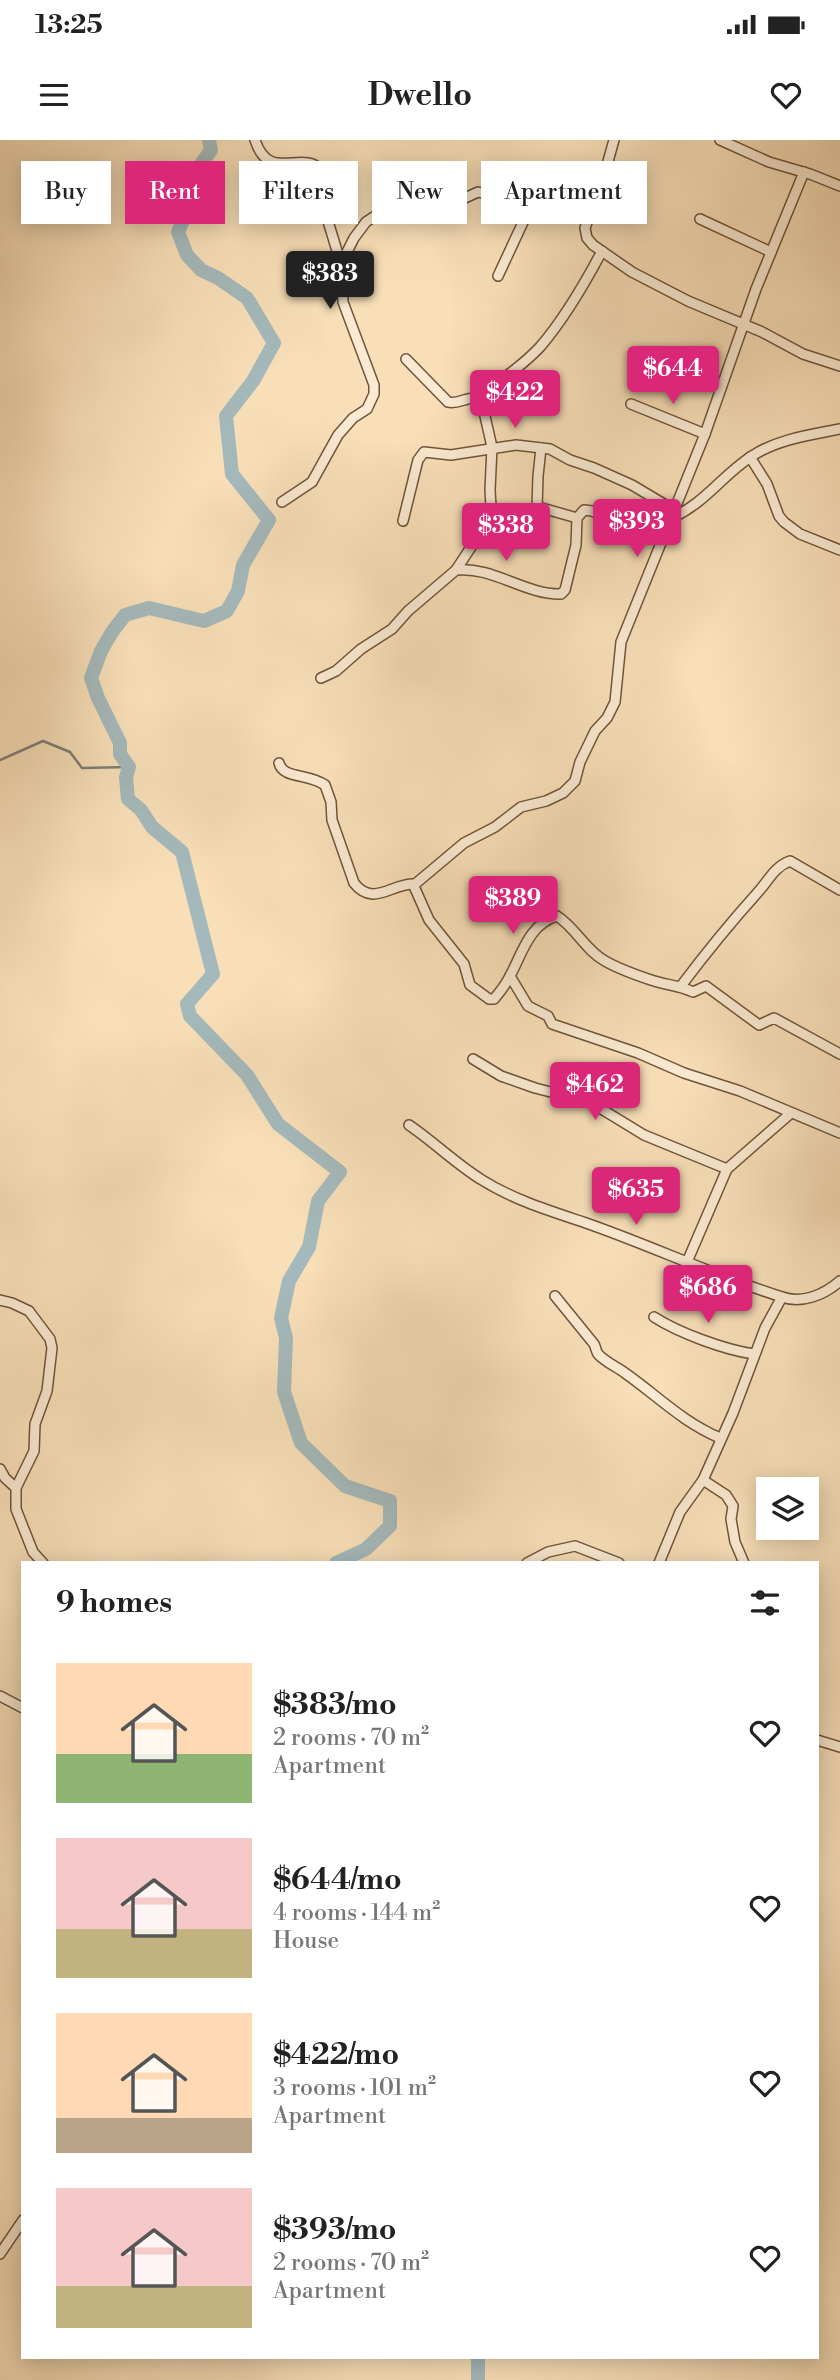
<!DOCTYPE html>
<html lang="en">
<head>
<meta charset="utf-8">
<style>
  :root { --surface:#fff; --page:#f2f2f2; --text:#222; --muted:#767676; --accent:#db2777 }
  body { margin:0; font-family:"Libre Bodoni",serif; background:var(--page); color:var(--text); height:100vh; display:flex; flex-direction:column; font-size:26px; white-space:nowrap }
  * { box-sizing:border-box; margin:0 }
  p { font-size:23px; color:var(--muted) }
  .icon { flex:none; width:38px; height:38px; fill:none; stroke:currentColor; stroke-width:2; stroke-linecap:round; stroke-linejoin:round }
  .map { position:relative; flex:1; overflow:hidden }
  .side { position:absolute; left:21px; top:1421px; width:798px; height:798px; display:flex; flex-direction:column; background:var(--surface); border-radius:0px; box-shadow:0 4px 18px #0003 }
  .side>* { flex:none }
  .banner { position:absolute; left:21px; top:21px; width:798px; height:63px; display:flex; gap:14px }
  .fabs { position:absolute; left:756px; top:1337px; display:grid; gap:14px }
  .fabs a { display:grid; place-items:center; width:63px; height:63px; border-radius:0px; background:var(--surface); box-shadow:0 4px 18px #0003; font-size:35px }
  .price { position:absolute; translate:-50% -60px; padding:0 16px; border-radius:7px; background:var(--accent); color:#fff; font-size:23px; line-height:46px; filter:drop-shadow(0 2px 4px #0008) }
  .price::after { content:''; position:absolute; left:50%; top:42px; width:21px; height:16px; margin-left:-10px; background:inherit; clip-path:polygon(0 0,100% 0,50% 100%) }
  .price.active { background:#222; color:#fff }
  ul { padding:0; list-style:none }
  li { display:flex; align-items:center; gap:21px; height:175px; padding:0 35px }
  li span { display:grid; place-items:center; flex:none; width:196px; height:140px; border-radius:0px; color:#555 }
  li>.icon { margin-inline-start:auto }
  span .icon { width:84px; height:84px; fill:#fffc; stroke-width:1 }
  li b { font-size:30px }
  h2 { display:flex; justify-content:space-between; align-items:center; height:84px; padding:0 35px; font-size:30px }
  .chip { padding:0 24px; border-radius:0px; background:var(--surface); box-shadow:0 4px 18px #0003; font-size:24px; line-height:63px }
  .chip.active { background:var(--accent); color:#fff }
  .status { display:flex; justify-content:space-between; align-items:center; height:49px; padding:0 35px; background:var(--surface); direction:ltr }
  .status svg { height:19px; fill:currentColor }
  header { display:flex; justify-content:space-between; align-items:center; height:91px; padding:0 35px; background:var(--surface); font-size:32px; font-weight:700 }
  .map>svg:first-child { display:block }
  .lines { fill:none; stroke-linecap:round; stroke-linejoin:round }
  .stream { stroke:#7d7d77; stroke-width:2.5 }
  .river { stroke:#a4b9bb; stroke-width:14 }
  .street-casing { stroke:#70533a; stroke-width:12 }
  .street { stroke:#faead1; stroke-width:9 }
</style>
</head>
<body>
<div class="status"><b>13:25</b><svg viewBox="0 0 49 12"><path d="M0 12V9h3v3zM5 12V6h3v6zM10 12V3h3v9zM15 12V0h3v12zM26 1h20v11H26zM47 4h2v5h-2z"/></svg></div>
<header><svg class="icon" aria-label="menu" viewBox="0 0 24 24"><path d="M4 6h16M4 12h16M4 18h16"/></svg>Dwello<svg class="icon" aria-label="heart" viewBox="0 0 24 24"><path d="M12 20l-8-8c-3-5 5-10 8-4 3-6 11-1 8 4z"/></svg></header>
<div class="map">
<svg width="840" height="2240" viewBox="0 0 840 2240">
  <rect width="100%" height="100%" fill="#f8dfb8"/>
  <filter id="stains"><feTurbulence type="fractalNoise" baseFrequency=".00286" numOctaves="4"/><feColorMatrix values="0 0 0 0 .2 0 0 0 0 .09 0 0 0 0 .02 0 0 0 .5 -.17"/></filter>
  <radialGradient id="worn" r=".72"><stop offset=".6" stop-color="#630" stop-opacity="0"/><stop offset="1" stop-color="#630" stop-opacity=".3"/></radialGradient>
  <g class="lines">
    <path class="stream" d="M0 620 43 601 70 612 82 628 129 627"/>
    <g class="river">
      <path d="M209 0 211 10 197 30 191 44 188 69 178 92 187 115 201 130 218 138 247 158 274 203 253 241 226 276 232 334 269 380 243 425 238 451 227 471 204 481 149 468 125 475 112 492 101 511 91 538 98 558 120 603V614L129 627 126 637 128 659 141 670 152 687 182 712 213 834 187 864 190 876 247 935 278 984 340 1032 318 1061 309 1107 289 1141 281 1178 286 1198 284 1252 301 1303 345 1346 390 1361V1386L366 1409 336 1423"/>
      <path d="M478 2217V2240"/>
    </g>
    <g class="street-casing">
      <g id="street">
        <path d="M255 0C269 44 303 8 322 31L323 60 327 78 341 124 343 162 374 245V254L367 269 353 278 338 295 312 342 282 362"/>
        <path d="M614 0 603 39 585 88 587 98 593 105 632 132 688 161 762 192 803 214 840 226"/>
        <path d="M720 0 769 22 810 34 840 46"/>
        <path d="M700 79 771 112"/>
        <path d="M341 124 354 98 366 82 384 70 394 65 454 63 478 52 531 65 592 67"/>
        <path d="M498 136 531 65"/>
        <path d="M406 219 448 262C457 265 466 257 476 258L482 263 492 307 490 350 491 367 496 387"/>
        <path d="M476 258C498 242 521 227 540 207 565 178 584 145 602 111"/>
        <path d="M631 264 705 294"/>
        <path d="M750 317 767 344 779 376 784 382 800 394 840 410"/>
        <path d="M537 368 538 336 541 308"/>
        <path d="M670 379C707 362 721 336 752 316 778 299 810 295 840 289"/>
        <path d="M403 381 418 320 424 312 451 315 516 305 550 309 570 320 594 328 632 345 674 370"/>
        <path d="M456 430 473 404 479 398 496 387 532 370 542 368 577 378"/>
        <path d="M321 538 336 531 361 509 392 489 408 471 456 430C493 426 525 455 561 454L565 450 576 405 577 378 584 370 592 371 623 384 662 396"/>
        <path d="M279 623C283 639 308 633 325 645L331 662 332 680 354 743C373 767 391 744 413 744L429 780 464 824 470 845 489 859H494C500 852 506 844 510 836 522 814 529 784 557 776 576 788 585 810 605 821 619 829 636 835 651 840 665 845 679 845 693 852L706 846 759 885 774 878 840 914"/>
        <path d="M414 745 464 703 495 687 521 667 546 661 563 653 575 641 580 622 595 591 607 578 615 562 621 502 705 294 756 149 804 32"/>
        <path d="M510 836 528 866 548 876 552 884 638 913 684 933 740 951 840 993"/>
        <path d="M681 846C705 814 732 781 759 751 769 740 774 727 790 721L840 750"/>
        <path d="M473 919 501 936 535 948 590 962 644 995 727 1029"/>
        <path d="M409 985C434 1002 456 1024 482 1040 514 1060 550 1071 586 1083 652 1106 715 1136 782 1157"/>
        <path d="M687 1122 727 1029 791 973"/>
        <path d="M555 1156 594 1204C596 1208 596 1211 598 1214 605 1222 617 1227 625 1233 659 1257 681 1281 720 1298"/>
        <path d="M0 1160 12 1163 29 1171 50 1199 52 1208 47 1251 35 1284 34 1311 16 1348V1369L33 1412 43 1423"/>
        <path d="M654 1177C679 1193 725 1210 754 1214"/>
        <path d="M0 1329 5 1338 16 1348"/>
        <path d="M703 1340 726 1355 733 1366 731 1379 735 1402 744 1423"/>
        <path d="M527 1423 548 1412 575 1406 619 1423"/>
        <path d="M659 1423 680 1372 703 1340 733 1273 765 1188 782 1157C802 1164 824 1155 840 1141"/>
        <path d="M0 1556 23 1568"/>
        <path d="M817 1600 840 1607"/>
        <path d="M0 2114 23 2080"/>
      </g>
    </g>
    <use href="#street" class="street"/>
  </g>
  <rect width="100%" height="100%" filter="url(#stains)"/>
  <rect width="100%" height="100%" fill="url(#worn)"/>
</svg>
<div class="fabs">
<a><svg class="icon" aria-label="layers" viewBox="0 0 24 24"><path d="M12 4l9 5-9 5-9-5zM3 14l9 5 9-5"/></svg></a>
</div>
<b class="price active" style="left:330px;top:171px">$383</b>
<b class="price" style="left:673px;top:266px">$644</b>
<b class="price" style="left:515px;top:290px">$422</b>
<b class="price" style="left:637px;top:419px">$393</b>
<b class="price" style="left:506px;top:423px">$338</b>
<b class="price" style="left:513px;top:796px">$389</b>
<b class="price" style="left:595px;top:982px">$462</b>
<b class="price" style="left:636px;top:1087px">$635</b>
<b class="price" style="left:708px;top:1185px">$686</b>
<div class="banner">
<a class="chip">Buy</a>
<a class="chip active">Rent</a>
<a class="chip">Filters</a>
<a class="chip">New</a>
<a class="chip">Apartment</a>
</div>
<section class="side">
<h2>9 homes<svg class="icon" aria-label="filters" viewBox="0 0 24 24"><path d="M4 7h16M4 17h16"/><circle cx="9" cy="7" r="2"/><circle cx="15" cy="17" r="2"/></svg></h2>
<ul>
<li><span style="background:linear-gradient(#ffd9b3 65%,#8fb573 0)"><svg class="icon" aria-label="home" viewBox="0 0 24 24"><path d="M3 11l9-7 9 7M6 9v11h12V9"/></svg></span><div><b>$383/mo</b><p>2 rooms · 70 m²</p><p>Apartment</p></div><svg class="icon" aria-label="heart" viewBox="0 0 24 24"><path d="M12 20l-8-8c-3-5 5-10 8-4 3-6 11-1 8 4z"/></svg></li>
<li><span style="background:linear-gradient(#f6c9c9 65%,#c2b280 0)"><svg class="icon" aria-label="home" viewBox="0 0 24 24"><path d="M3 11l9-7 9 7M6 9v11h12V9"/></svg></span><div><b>$644/mo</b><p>4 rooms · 144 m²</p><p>House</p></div><svg class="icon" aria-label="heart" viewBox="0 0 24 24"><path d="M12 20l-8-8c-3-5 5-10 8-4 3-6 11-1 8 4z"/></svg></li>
<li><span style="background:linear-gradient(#ffd9b3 75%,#b9a48a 0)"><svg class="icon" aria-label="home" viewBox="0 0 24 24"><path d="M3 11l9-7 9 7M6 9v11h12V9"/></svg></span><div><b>$422/mo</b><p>3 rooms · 101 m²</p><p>Apartment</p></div><svg class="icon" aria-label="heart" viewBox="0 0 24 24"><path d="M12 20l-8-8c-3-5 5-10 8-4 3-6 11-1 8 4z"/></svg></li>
<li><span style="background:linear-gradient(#f6c9c9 70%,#c2b280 0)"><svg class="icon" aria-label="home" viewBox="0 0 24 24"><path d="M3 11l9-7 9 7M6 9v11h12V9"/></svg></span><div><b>$393/mo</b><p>2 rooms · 70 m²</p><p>Apartment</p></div><svg class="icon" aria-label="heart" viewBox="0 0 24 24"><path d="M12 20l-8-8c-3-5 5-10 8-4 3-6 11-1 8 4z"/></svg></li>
</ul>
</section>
</div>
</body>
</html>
